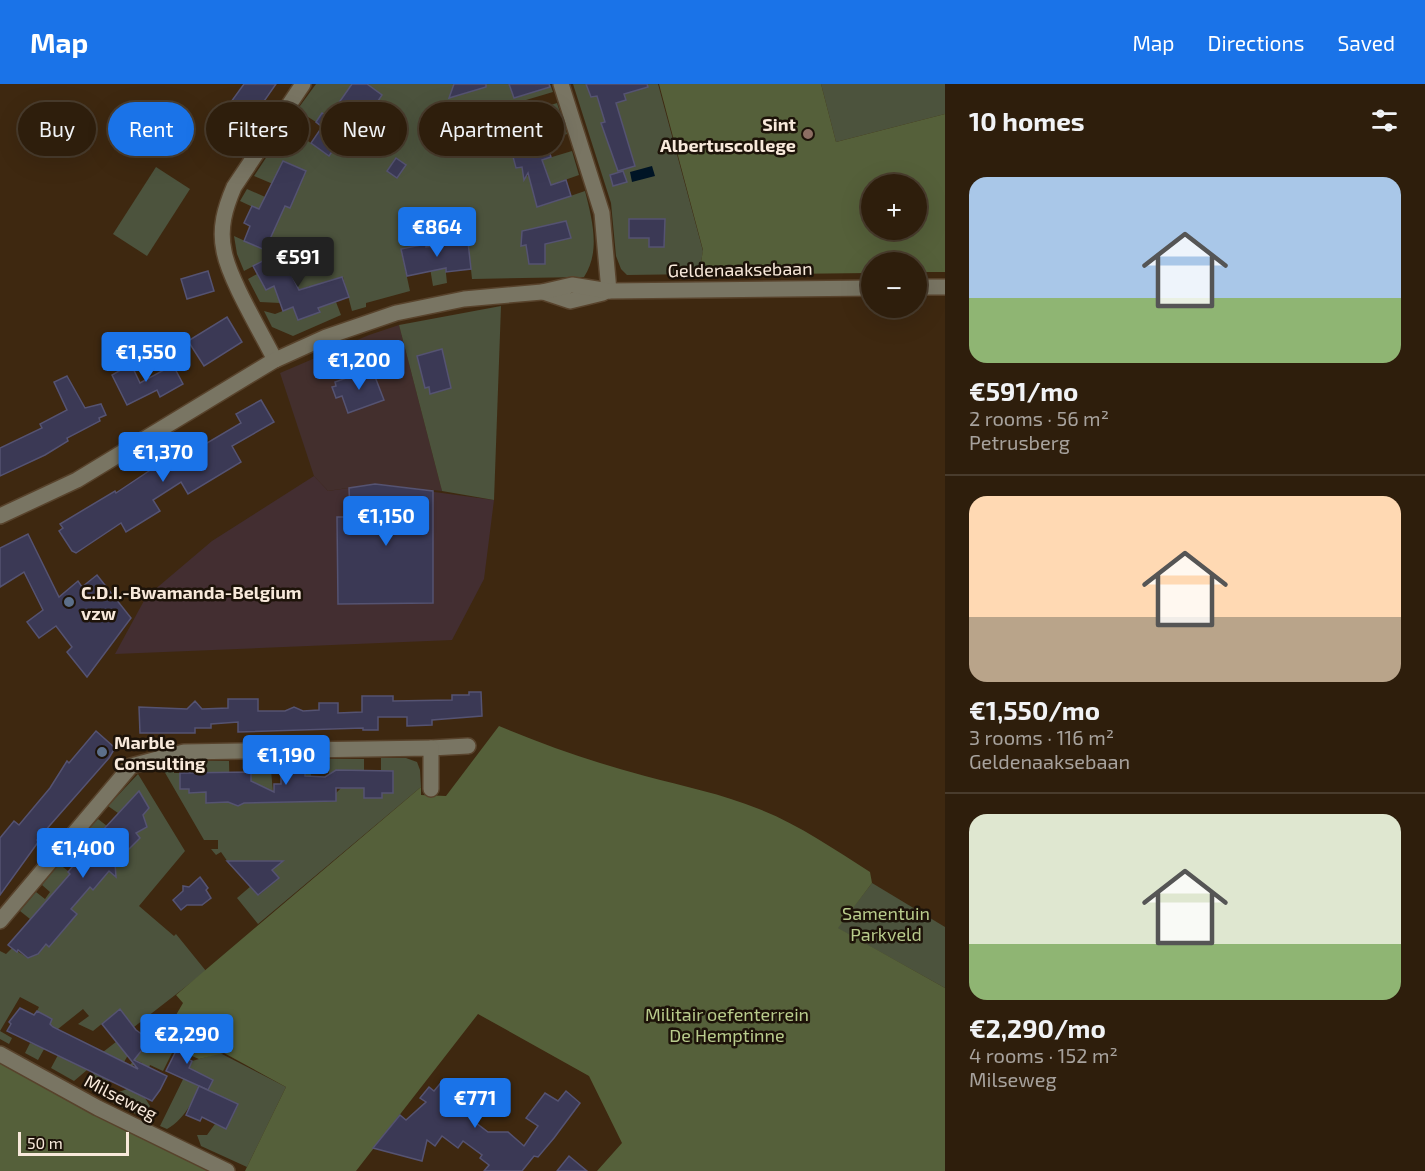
<!DOCTYPE html>
<html lang="en">
<head>
<meta charset="utf-8">
<style>
  :root { --surface:#2e1e0c; --page:#3a2b1a; --text:#f1f3f6; --muted:#a7a29d; --line:#493c2d; --accent:#1a73e8 }
  body { margin:0; font-family:"Exo 2",sans-serif; background:var(--page); color:var(--text); height:100vh; display:flex; flex-direction:column; font-size:22px; white-space:nowrap }
  * { box-sizing:border-box; margin:0 }
  p { font-size:20px; color:var(--muted) }
  .icon { flex:none; width:33px; height:33px; fill:none; stroke:currentColor; stroke-width:2; stroke-linecap:round; stroke-linejoin:round }
  .map { position:relative; flex:1; overflow:hidden }
  .panel { display:flex; flex-direction:column; background:var(--surface); width:480px }
  .panel>* { flex:none }
  .hud { position:absolute; left:18px; top:18px; width:570px; height:54px; display:flex; gap:12px }
  .controls { position:absolute; left:861px; top:90px; display:grid; gap:12px }
  .controls a { display:grid; place-items:center; width:66px; height:66px; border-radius:50%; background:var(--surface); box-shadow:0 6px 24px #0002,0 0 0 2px var(--line); font-size:30px }
  .scale { position:absolute; left:18px; bottom:15px; width:111px; box-sizing:border-box; padding-left:6px; border:3px solid #f8e9db; border-top:0; font-size:16px; line-height:21px; white-space:nowrap; color:#f8e9db; -webkit-text-stroke:4px #1d1309; paint-order:stroke }
  .price { position:absolute; translate:-50% -51px; padding:0 14px; border-radius:6px; background:var(--accent); color:#fff; font-size:20px; line-height:39px; filter:drop-shadow(0 2px 3px #0008) }
  .price::after { content:''; position:absolute; left:50%; top:36px; width:18px; height:14px; margin-left:-9px; background:inherit; clip-path:polygon(0 0,100% 0,50% 100%) }
  .price.on { background:#222; color:#fff }
  ul { padding:0; list-style:none }
  li { display:grid; align-content:center; gap:12px; height:318px; padding:0 24px }
  li+li { border-top:2px solid var(--line) }
  li span { display:grid; place-items:center; height:186px; border-radius:18px; color:#555 }
  li>.icon { margin-inline-start:auto }
  span .icon { width:108px; height:108px; fill:#fffc; stroke-width:1 }
  li b { font-size:26px }
  h2 { display:flex; justify-content:space-between; align-items:center; height:72px; padding:0 24px; font-size:26px }
  .pill { padding:0 21px; border-radius:27px; background:var(--surface); box-shadow:0 6px 24px #0002,0 0 0 2px var(--line); font-size:21px; line-height:54px }
  .pill.on { background:var(--accent); color:#fff }
  header { display:flex; align-items:center; gap:36px; box-sizing:border-box; height:84px; padding:0 30px; background:var(--accent); color:#fff }
  header strong { font-size:28px }
  nav { display:flex; gap:33px; margin-inline-start:auto; font-size:21px }
  main { display:flex; flex:1; min-height:0 }
  .map>svg:first-child { display:block }
  .commercial { fill:#432f2d }
  .industrial { fill:#432e31 }
  .green { fill:#4c533d }
  .forest { fill:#55603a; fill-rule:evenodd }
  .water { fill:#001425 }
  .building { fill:#3b3955; stroke:#555372; stroke-width:1.5 }
  .lines { fill:none; stroke-linecap:round; stroke-linejoin:round }
  .minor-casing { stroke:#58432c; stroke-width:18 }
  .minor { stroke:#797563; stroke-width:15 }
  .education-dot { fill:#8d6e63; stroke:#1d1309; stroke-width:2 }
  .service-dot { fill:#5c6f8a; stroke:#1d1309; stroke-width:2 }
  .labels { text-anchor:middle; dominant-baseline:central; stroke-width:5; stroke-linejoin:round; paint-order:stroke }
  .poi-label { font-size:18px; font-weight:bold; fill:#f8e9db; stroke:#1d1309; text-anchor:start }
  .street-label { font-size:18px; fill:#f8e9db; stroke:#1d1309 }
  .park-label { font-size:18px; fill:#b9cc8c; stroke:#1d1309 }
</style>
</head>
<body>
<header>
<strong>Map</strong>
<nav><a>Map</a><a>Directions</a><a>Saved</a></nav>
</header>
<main>
<div class="map">
<svg width="945" height="1087" viewBox="0 0 945 1087">
  <rect width="100%" height="100%" fill="#3e2810"/>
  <path class="commercial" d="M399 241 442 407 375 400 328 407 314 392 280 289 369 251Z"/>
  <path class="industrial" d="M314 392 328 407 375 400 494 416 484 495 452 556 115 570 146 513 212 457Z"/>
  <g class="green">
    <path d="M316 0H509L514 14 534 0H550L553 8 526 16 528 23 511 35 516 46 523 50 535 47 539 39 535 26 557 19 567 50 512 69 516 84 522 83 525 93 546 86 542 76 572 67 579 91 539 105 534 112 538 123 585 107C592 135 601 167 584 193L472 195 468 158 443 161 447 199 433 202 426 160 401 166 410 207 366 219V223L352 227 343 193 324 199 331 219 336 218 341 231 293 252 272 243 264 227 275 230 293 223 298 236 320 227 310 202 279 214 280 219 260 218 248 195 257 190 266 206 285 197 279 169 244 187 237 170 234 152 265 166 279 135 240 117 247 105 290 124 306 87 284 77 273 100 254 92 287 42 329 72 341 55 344 57 350 49 323 29 316 38 297 26Z"/>
    <path d="M573 0H658L703 167 699 190 627 191 621 185 616 172 611 119Z"/>
    <path d="M821 0H945V30L836 58Z"/>
    <path d="M156 83 190 105 147 172 113 150Z"/>
    <path d="M501 222 494 416 442 407 399 241Z"/>
    <path d="M381 674H406L417 678 420 686 421 703 258 840 237 814 251 802 259 811 279 794 272 786 275 783 270 777H234L230 781 221 768 216 771 211 765H218V756H204L160 680 174 678V689H180V705H189L190 709 206 708 207 719H216L199 688 189 689V677H229L230 717 238 722 244 719H261V707L251 698V688H243V676H270L274 718 305 717V687H281V676H310L311 692 319 693V717H336V709L341 704 350 703 349 686 335 687 329 691 328 675H364V714H382V709H393V687L381 688Z"/>
    <path d="M138 690 185 767 139 822 174 852 176 850 206 887 134 943 120 925 93 947 78 940 89 932 83 925 53 949 38 976 25 969 30 959 42 963 53 942 50 940 52 935 37 927 39 923 20 913 0 947 12 954 9 960 0 955V867L6 870 12 864 28 874 38 870 47 859 25 841 30 835 20 827 36 808 45 815 50 808 42 801 59 780 93 806 100 798 67 771 73 765 81 772 85 767 111 788 119 772 128 768 102 747 92 759 82 752 98 735 107 742 138 748 146 743 143 731 149 724 139 707 118 729 108 722Z"/>
    <path d="M872 799 945 843V904L837 844Z"/>
    <path d="M134 944 138 947 125 961 131 966 124 978 103 968Z"/>
    <path d="M150 956 173 967 163 987 150 981 147 988 140 984 142 979 136 976 133 982 130 981Z"/>
    <path d="M220 969 286 1003 247 1083 201 1062 197 1051H207L215 1040 226 1045 238 1021 208 1007 213 996 204 992C194 1013 188 1033 167 1045L160 1042 192 977Z"/>
    <path d="M58 971 87 986 74 997 51 984Z"/>
    <path d="M93 989 109 997 101 1012 85 1003Z"/>
    <path d="M127 1005 145 1014 150 1022 144 1034 113 1019 119 1008Z"/>
  </g>
  <g class="forest">
    <path d="M659 0H821L836 58 945 30V188H917L916 178H872L871 189 699 191 703 166ZM872 100H916V146H872Z"/>
    <path d="M499 642C546 662 596 679 645 692 683 702 722 710 759 725 798 740 834 765 870 788L872 799 838 844 945 904V1087H597L622 1059 589 992 478 930 356 1087H245L286 1003 224 969 199 975 192 972 200 950 176 931 183 919 176 911 421 703V711L446 712Z"/>
    <path d="M0 976 227 1087H0Z"/>
  </g>
  <path class="water" d="M652 82 655 92 632 98 630 88Z"/>
  <g class="building">
    <path d="M244 0H276L232 63 219 53 224 46 211 37 221 21 226 25Z"/>
    <path d="M352 0H367L382 11 374 23 367 18 329 72 311 59 322 43 316 38 322 29 329 33Z"/>
    <path d="M454 0H486V3L449 14Z"/>
    <path d="M509 0H549L550 3 514 14Z"/>
    <path d="M586 0H647L648 3 624 10 626 16 616 19 635 82 618 87 601 39 605 38 597 12 591 13Z"/>
    <path d="M520 19 535 26 539 39 534 50 537 61 546 58 551 73 542 76 551 101 566 96 571 112 537 123 528 89 524 96 522 83 516 84 512 69 531 63 532 54 516 46 511 35Z"/>
    <path d="M396 74 406 81 397 94 387 87Z"/>
    <path d="M283 77 306 87 290 124 285 122 265 166 244 157 250 142 244 139 252 122 259 125Z"/>
    <path d="M623 87 627 98 613 102 610 91Z"/>
    <path d="M629 135H665L664 163H649V154H629Z"/>
    <path d="M566 137 571 154 545 160V180H529L526 161 521 162 522 147Z"/>
    <path d="M468 158 471 185 446 188V184L407 192 401 165 426 160V163Z"/>
    <path d="M280 168 299 206 342 193 349 213 318 224 320 228 298 236 293 223 283 227 274 202 266 206 253 182Z"/>
    <path d="M208 187 214 207 187 215 181 195Z"/>
    <path d="M227 233 242 258 204 282 188 257Z"/>
    <path d="M442 265 451 304 430 310 429 303 425 304 417 272Z"/>
    <path d="M131 280 140 299 173 281 183 300 160 313 157 306 127 321 112 291Z"/>
    <path d="M372 285 384 316 348 329 342 312 336 314 332 303 336 302 335 298Z"/>
    <path d="M67 292 85 324 101 320 106 331 99 334 100 337 67 354 68 357 45 371 0 392V364L42 344 40 340 67 326 54 298Z"/>
    <path d="M261 316 274 338 232 362 241 378 188 410 181 398 153 416 160 427 126 448 121 439 76 469 72 467 59 447 63 444 60 440 115 407 116 409 155 383 158 388 241 339 236 330Z"/>
    <path d="M375 400 433 407V519L338 520 337 433H350L349 404Z"/>
    <path d="M28 450 59 513 78 497 82 503 97 491 131 534 87 593 67 568 72 563 56 542 39 554 27 538 43 526 24 488 0 503V464Z"/>
    <path d="M469 608H481L482 632 432 636V641L407 642V633H378V646H363V644L238 648V638L211 640V644H195V649H140L139 623 187 625 195 617 202 625 228 624V615H258V627H285L294 623 303 627 319 626V619H338V629L362 628V612H393V617L452 616V611H469Z"/>
    <path d="M96 647 115 664 109 674 37 756 39 757 0 811V754L14 737 19 741 50 704 67 677 69 679Z"/>
    <path d="M336 686 393 687V709H382V714H364V704H336V717L244 719 238 722 228 718 206 719V708L189 709V705H180V689L251 688V697L274 708V700H281V687H305V692L325 693Z"/>
    <path d="M139 707 149 724 143 731 147 743 136 749 140 754 115 779 116 793 109 787 93 806 90 803 71 825 77 830 49 863 46 860 38 870 28 874 18 866 17 868 8 861 70 790 68 788 102 747Z"/>
    <path d="M227 777H283L272 786 279 794 258 811Z"/>
    <path d="M200 793 208 804 206 806 211 814 202 821H187L181 826 173 816 183 807V802L189 803Z"/>
    <path d="M20 924 34 931 37 927 52 935 50 940 53 943 138 985 102 940 120 925 136 946 150 956 134 976 167 992 160 1006 152 1017 7 947 11 940 9 938Z"/>
    <path d="M184 951 195 957 186 974 192 977 189 984 213 996 208 1006 166 987Z"/>
    <path d="M444 995 479 1024 471 1035 488 1048H508L524 1062 538 1042 526 1034 545 1009 558 1017 566 1007 580 1019 554 1054 538 1073 534 1072 522 1087H484L489 1081 480 1074 482 1071 463 1057 458 1064 442 1052 435 1062 427 1056 422 1077 373 1064 400 1031 406 1036 426 1018 420 1014 429 1003 434 1007Z"/>
    <path d="M199 1002 238 1020 226 1045 202 1033 200 1037 186 1031Z"/>
    <path d="M569 1072 587 1087H557Z"/>
  </g>
  <g class="lines">
    <g class="minor-casing">
      <g id="minor">
        <path d="M561 0 602 129 609 207"/>
        <path d="M916 203H945"/>
        <path d="M543 208 570 217 603 209"/>
        <path d="M275 276C261 248 229 195 224 167 219 144 225 124 234 103L303 0"/>
        <path d="M0 432 77 396 273 277 326 253 396 229 464 215 542 208 572 201 609 207 872 204"/>
        <path d="M431 664 468 662"/>
        <path d="M0 837 131 682 184 668 431 664V705"/>
        <path d="M0 970 98 1024 227 1087"/>
      </g>
    </g>
    <use href="#minor" class="minor"/>
  </g>
  <circle class="education-dot" cx="808" cy="50" r="6"/>
  <g class="service-dot">
    <circle cx="69" cy="518" r="6"/>
    <circle cx="102" cy="668" r="6"/>
  </g>
  <g class="labels">
    <g class="poi-label">
      <text x="796" y="40" text-anchor="end">Sint<tspan x="796" dy="21">Albertuscollege</tspan></text>
      <text x="81" y="508">C.D.I.-Bwamanda-Belgium<tspan x="81" dy="21">vzw</tspan></text>
      <text x="114" y="658">Marble<tspan x="114" dy="21">Consulting</tspan></text>
    </g>
    <g class="street-label">
      <text transform="translate(740 185) rotate(-1)">Geldenaaksebaan</text>
      <text transform="translate(121 1013) rotate(27)">Milseweg</text>
    </g>
    <g class="park-label">
      <text x="886" y="829">Samentuin<tspan x="886" dy="21">Parkveld</tspan></text>
      <text x="727" y="930">Militair oefenterrein<tspan x="727" dy="21">De Hemptinne</tspan></text>
    </g>
  </g>
</svg>
<div class="controls">
<a>+</a>
<a>−</a>
</div>
<div class="scale">50 m</div>
<b class="price" style="left:437px;top:174px">€864</b>
<b class="price on" style="left:298px;top:204px">€591</b>
<b class="price" style="left:146px;top:299px">€1,550</b>
<b class="price" style="left:359px;top:307px">€1,200</b>
<b class="price" style="left:163px;top:399px">€1,370</b>
<b class="price" style="left:386px;top:463px">€1,150</b>
<b class="price" style="left:286px;top:702px">€1,190</b>
<b class="price" style="left:83px;top:795px">€1,400</b>
<b class="price" style="left:187px;top:981px">€2,290</b>
<b class="price" style="left:475px;top:1045px">€771</b>
<div class="hud">
<a class="pill">Buy</a>
<a class="pill on">Rent</a>
<a class="pill">Filters</a>
<a class="pill">New</a>
<a class="pill">Apartment</a>
</div>
</div>
<section class="panel">
<h2>10 homes<svg class="icon" aria-label="filters" viewBox="0 0 24 24"><path d="M4 7h16M4 17h16"/><circle cx="9" cy="7" r="2"/><circle cx="15" cy="17" r="2"/></svg></h2>
<ul>
<li><span style="background:linear-gradient(#a9c7e8 65%,#8fb573 0)"><svg class="icon" aria-label="home" viewBox="0 0 24 24"><path d="M3 11l9-7 9 7M6 9v11h12V9"/></svg></span><div><b>€591/mo</b><p>2 rooms · 56 m²</p><p>Petrusberg</p></div></li>
<li><span style="background:linear-gradient(#ffd9b3 65%,#b9a48a 0)"><svg class="icon" aria-label="home" viewBox="0 0 24 24"><path d="M3 11l9-7 9 7M6 9v11h12V9"/></svg></span><div><b>€1,550/mo</b><p>3 rooms · 116 m²</p><p>Geldenaaksebaan</p></div></li>
<li><span style="background:linear-gradient(#dfe7d0 70%,#8fb573 0)"><svg class="icon" aria-label="home" viewBox="0 0 24 24"><path d="M3 11l9-7 9 7M6 9v11h12V9"/></svg></span><div><b>€2,290/mo</b><p>4 rooms · 152 m²</p><p>Milseweg</p></div></li>
</ul>
</section>
</main>
</body>
</html>
